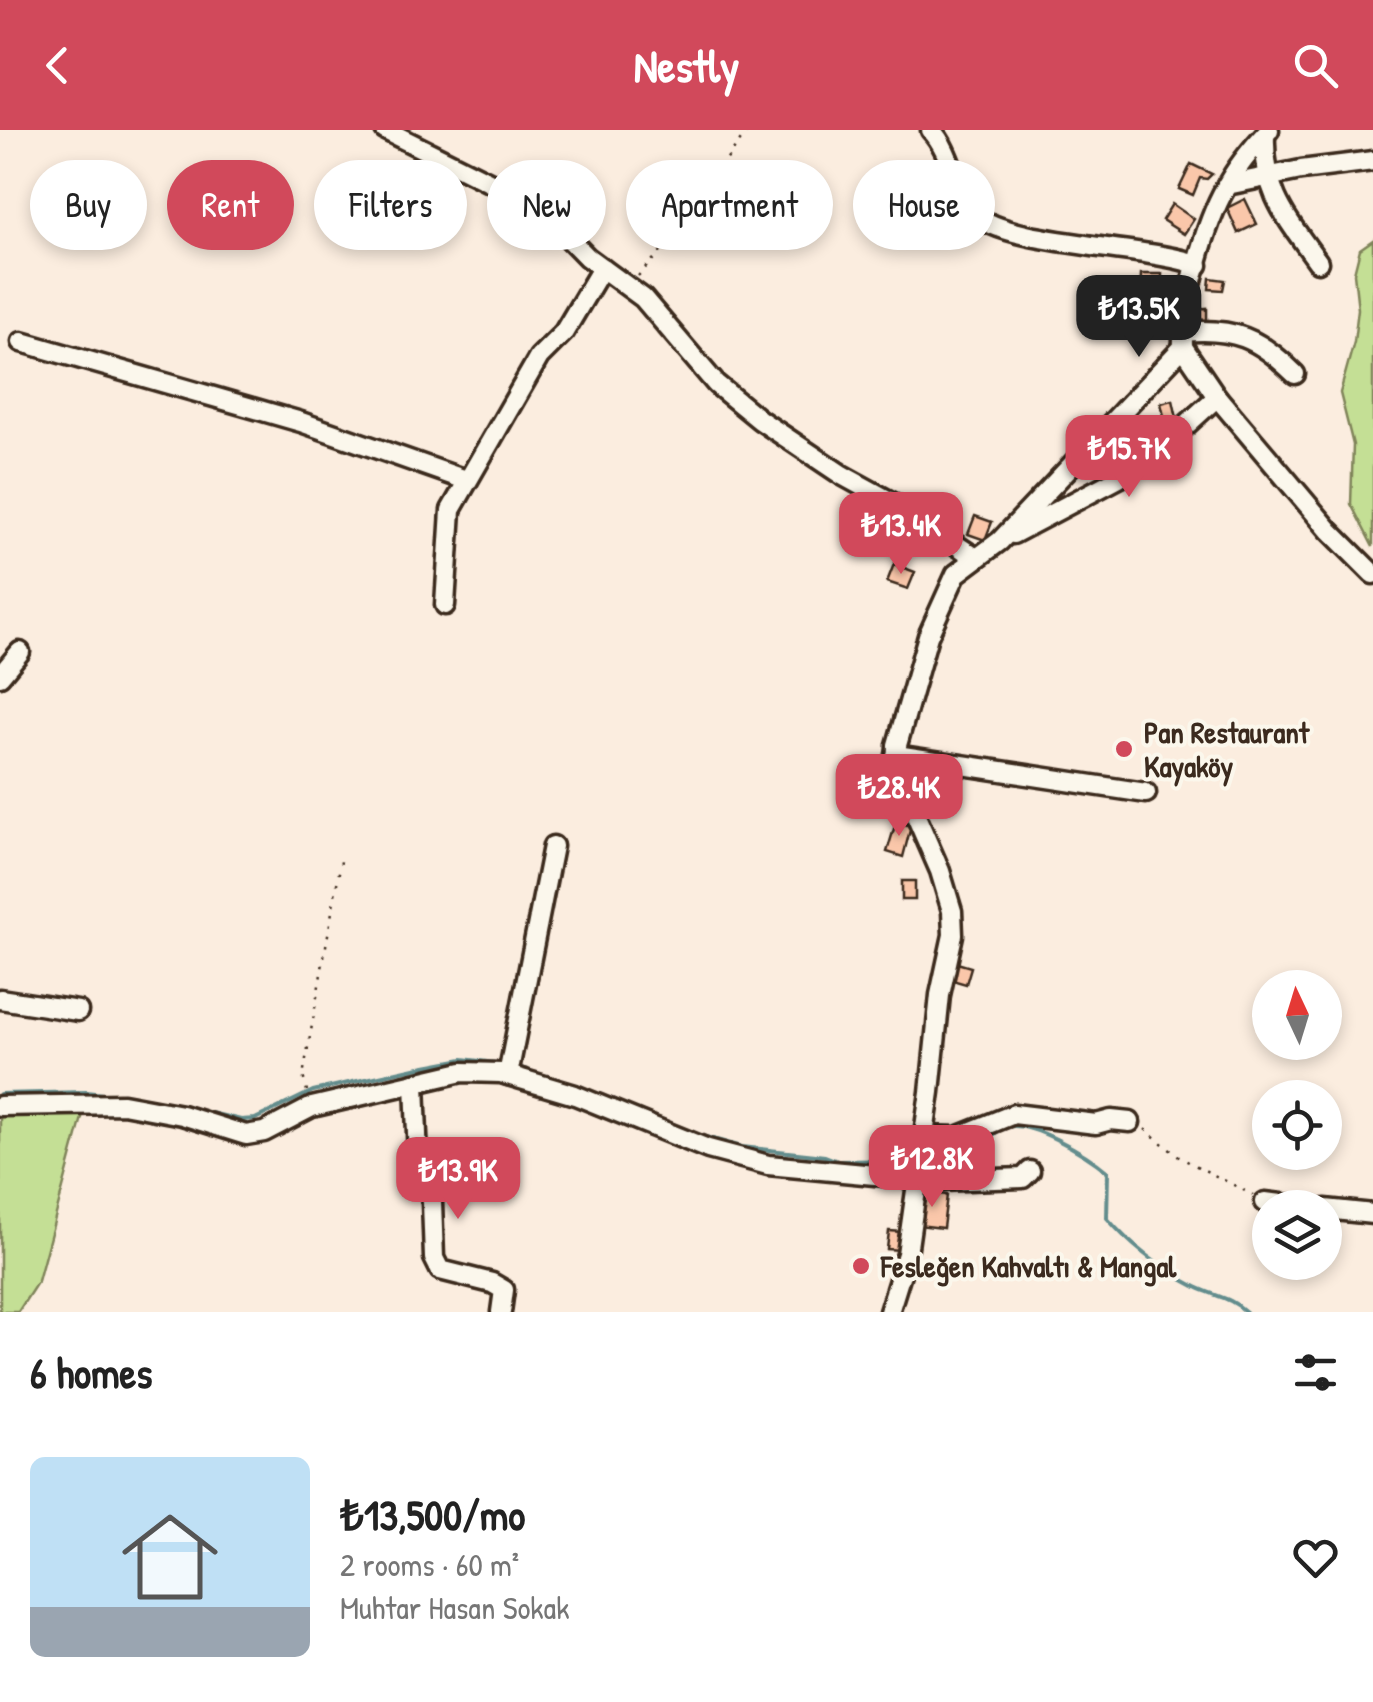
<!DOCTYPE html>
<html lang="en">
<head>
<meta charset="utf-8">
<style>
  :root { --surface:#fff; --page:#f2f2f2; --text:#222; --muted:#767676; --accent:#d1495b }
  body { margin:0; font-family:"Patrick Hand",sans-serif; background:var(--page); color:var(--text); height:100vh; display:flex; flex-direction:column; font-size:38px; white-space:nowrap }
  * { box-sizing:border-box; margin:0 }
  p { font-size:32px; color:var(--muted) }
  .icon { flex:none; width:55px; height:55px; fill:none; stroke:currentColor; stroke-width:2; stroke-linecap:round; stroke-linejoin:round }
  .map { position:relative; height:1182px; overflow:hidden }
  .details { display:flex; flex-direction:column; background:var(--surface); flex:1 }
  .details>* { flex:none }
  .banner { position:absolute; left:30px; top:30px; width:1315px; height:90px; display:flex; gap:20px }
  .needle { width:65px; rotate:356deg }
  .tools { position:absolute; left:1252px; top:840px; display:grid; gap:20px }
  .tools a { display:grid; place-items:center; width:90px; height:90px; border-radius:50%; background:var(--surface); box-shadow:0 5px 15px #0003; font-size:50px }
  .price { position:absolute; translate:-50% -85px; padding:0 22px; border-radius:20px; background:var(--accent); color:#fff; font-size:32px; line-height:65px; filter:drop-shadow(0 2px 5px #0008) }
  .price::after { content:''; position:absolute; left:50%; top:60px; width:30px; height:22px; margin-left:-15px; background:inherit; clip-path:polygon(0 0,100% 0,50% 100%) }
  .price.current { background:#222; color:#fff }
  ul { padding:0; list-style:none }
  li { display:flex; align-items:center; gap:30px; height:250px; padding:0 30px }
  li span { display:grid; place-items:center; flex:none; width:280px; height:200px; border-radius:15px; color:#555 }
  li>.icon { margin-inline-start:auto }
  span .icon { width:120px; height:120px; fill:#fffc; stroke-width:1 }
  li b { font-size:42px }
  h2 { display:flex; justify-content:space-between; align-items:center; height:120px; padding:0 30px; font-size:42px }
  .tag { padding:0 35px; border-radius:45px; background:var(--surface); box-shadow:0 5px 15px #0003; font-size:35px; line-height:90px }
  .tag.current { background:var(--accent); color:#fff }
  header { display:flex; justify-content:space-between; align-items:center; height:130px; padding:0 30px; background:var(--accent); color:#fff; font-size:45px; font-weight:700 }
  .map>svg:first-child { display:block }
  .green { fill:#c4df95; stroke:#80845a; stroke-width:2.5 }
  .lines { fill:none; stroke-linecap:round; stroke-linejoin:round }
  .stream { stroke:#638d8d; stroke-width:4 }
  .building { fill:#fac7aa; stroke:#3b2a1e; stroke-width:2.5 }
  .minor-casing { stroke:#3b2a1e; stroke-width:25 }
  .path { stroke:#3b2a1e; stroke-width:2.5; stroke-dasharray:2.5 8; stroke-linecap:butt }
  .minor { stroke:#fbf7ec; stroke-width:18 }
  .poi-dot { fill:#d1495b; stroke:#fbf7ec; stroke-width:4 }
  .labels { text-anchor:middle; dominant-baseline:central; stroke-width:8; stroke-linejoin:round; paint-order:stroke }
  .poi-label { font-size:30px; font-weight:bold; fill:#3b2a1e; stroke:#fbf7ec; text-anchor:start }
</style>
</head>
<body>
<header><svg class="icon" aria-label="back" viewBox="0 0 24 24"><path d="M15 5l-7 7 7 7"/></svg>Nestly<svg class="icon" aria-label="search" viewBox="0 0 24 24"><circle cx="10" cy="10" r="6"/><path d="M15 15l6 6"/></svg></header>
<div class="map">
<svg width="1373" height="1182" viewBox="0 0 1373 1182">
  <rect width="100%" height="100%" fill="#fbeddf"/>
  <filter id="ink" filterUnits="userSpaceOnUse"><feTurbulence type="fractalNoise" baseFrequency=".01" numOctaves="2"/><feDisplacementMap in="SourceGraphic" scale="20" xChannelSelector="R" yChannelSelector="G"/><feConvolveMatrix kernelMatrix="1 2 1 2 8 2 1 2 1" color-interpolation-filters="sRGB"/></filter>
  <g filter="url(#ink)">
    <g class="green">
      <path d="M1373 110V417L1351 374 1353 315 1340 263 1354 212 1358 179 1354 143 1360 119Z"/>
      <path d="M84 980 38 1151 18 1182H0V983Z"/>
    </g>
    <g class="lines">
      <g class="stream">
        <path d="M518 937 570 955"/>
        <path d="M0 964 86 962 121 966"/>
        <path d="M136 968 166 973"/>
        <path d="M185 977 241 990 255 989 313 961 415 938 463 929 504 934"/>
        <path d="M691 1003 742 1017 825 1026 838 1031 912 1030"/>
        <path d="M927 1030C948 1030 969 1026 985 1012 992 1007 996 1001 1004 998 1027 987 1089 1026 1108 1042L1107 1088C1132 1117 1161 1139 1196 1157 1214 1166 1231 1167 1246 1182"/>
      </g>
    </g>
    <g class="building">
      <path d="M1191 34 1212 44 1207 49 1200 48 1193 65 1179 59Z"/>
      <path d="M1245 69 1257 94 1238 103 1227 78Z"/>
      <path d="M1172 74 1194 89 1184 104 1162 90Z"/>
      <path d="M1141 144H1162V162L1154 161 1153 170 1140 169Z"/>
      <path d="M1210 148 1225 150 1223 160 1209 159Z"/>
      <path d="M1207 178V190H1197V179Z"/>
      <path d="M1173 270 1178 293 1166 295 1161 273Z"/>
      <path d="M975 386 992 392 985 410 968 404Z"/>
      <path d="M894 434 915 442 908 459 887 452Z"/>
      <path d="M896 692 911 696 903 727 887 722Z"/>
      <rect x="902" y="751" width="13" height="19"/>
      <path d="M957 833 971 837 966 854 952 850Z"/>
      <path d="M922 1062 947 1065 943 1098 918 1095Z"/>
      <path d="M889 1101 902 1102 900 1120 887 1119Z"/>
    </g>
    <g class="lines">
      <g class="minor-casing">
        <g id="minor">
          <path d="M385 0 507 61 549 88 587 127 643 168 716 254 760 290 842 345 893 373 976 428"/>
          <path d="M931 0C952 22 954 59 973 82 1002 116 1151 116 1198 135"/>
          <path d="M1265 5C1263 63 1286 87 1318 132"/>
          <path d="M1227 55 1301 40 1373 31"/>
          <path d="M1182 202C1234 197 1259 208 1295 244"/>
          <path d="M22 212 301 292 466 350"/>
          <path d="M1183 217 1217 267 1330 401 1373 444"/>
          <path d="M1013 404 1119 348 1160 319 1217 267"/>
          <path d="M445 475 451 380 539 227 564 202 602 138"/>
          <path d="M0 546 20 522"/>
          <path d="M896 625 1146 663"/>
          <path d="M0 869 78 881"/>
          <path d="M508 945 553 716"/>
          <path d="M415 953 418 1030 427 1048 432 1072 434 1128 440 1140 492 1153 504 1160 501 1182"/>
          <path d="M0 976 123 974 182 985 246 1005 264 1002 312 977 462 942 501 943 575 965 708 1019 768 1035 939 1051 1023 1048 1030 1041"/>
          <path d="M924 1006 957 1007 1014 984 1096 994 1111 990 1130 992"/>
          <path d="M1265 1072 1314 1078"/>
          <path d="M1325 1079 1373 1084"/>
          <path d="M889 1182 907 1124 930 962 940 865 953 805 952 781 940 741 896 640 897 615 928 506 956 444 1000 411 1183 217C1181 177 1206 91 1226 57 1237 36 1253 17 1269 0"/>
        </g>
      </g>
      <g class="path">
        <path d="M638 146 662 120 748 0"/>
        <path d="M307 961 303 946 341 731"/>
        <path d="M1145 999 1179 1027 1253 1065"/>
      </g>
      <use href="#minor" class="minor"/>
    </g>
  </g>
  <g class="poi-dot">
    <circle cx="1124" cy="619" r="10"/>
    <circle cx="861" cy="1136" r="10"/>
  </g>
  <g class="labels">
    <g class="poi-label">
      <text x="1144" y="602">Pan Restaurant<tspan x="1144" dy="34">Kayaköy</tspan></text>
      <text x="881" y="1136">Fesleğen Kahvaltı &amp; Mangal</text>
    </g>
  </g>
</svg>
<div class="tools">
<a><svg class="needle" viewBox="-14 -14 28 28"><path d="M0-13l5 13h-10z" fill="#e53935"/><path d="M0 13l5-13h-10z" fill="#767676"/></svg></a>
<a><svg class="icon" aria-label="locate" viewBox="0 0 24 24"><circle cx="12" cy="12" r="6"/><path d="M12 2v4M12 18v4M2 12h4M18 12h4"/></svg></a>
<a><svg class="icon" aria-label="layers" viewBox="0 0 24 24"><path d="M12 4l9 5-9 5-9-5zM3 14l9 5 9-5"/></svg></a>
</div>
<b class="price current" style="left:1139px;top:230px">₺13.5K</b>
<b class="price" style="left:1129px;top:370px">₺15.7K</b>
<b class="price" style="left:901px;top:447px">₺13.4K</b>
<b class="price" style="left:899px;top:709px">₺28.4K</b>
<b class="price" style="left:932px;top:1080px">₺12.8K</b>
<b class="price" style="left:458px;top:1092px">₺13.9K</b>
<div class="banner">
<a class="tag">Buy</a>
<a class="tag current">Rent</a>
<a class="tag">Filters</a>
<a class="tag">New</a>
<a class="tag">Apartment</a>
<a class="tag">House</a>
</div>
</div>
<section class="details">
<h2>6 homes<svg class="icon" aria-label="filters" viewBox="0 0 24 24"><path d="M4 7h16M4 17h16"/><circle cx="9" cy="7" r="2"/><circle cx="15" cy="17" r="2"/></svg></h2>
<ul>
<li><span style="background:linear-gradient(#bfe0f5 75%,#9aa5b1 0)"><svg class="icon" aria-label="home" viewBox="0 0 24 24"><path d="M3 11l9-7 9 7M6 9v11h12V9"/></svg></span><div><b>₺13,500/mo</b><p>2 rooms · 60 m²</p><p>Muhtar Hasan Sokak</p></div><svg class="icon" aria-label="heart" viewBox="0 0 24 24"><path d="M12 20l-8-8c-3-5 5-10 8-4 3-6 11-1 8 4z"/></svg></li>
</ul>
</section>
</body>
</html>
